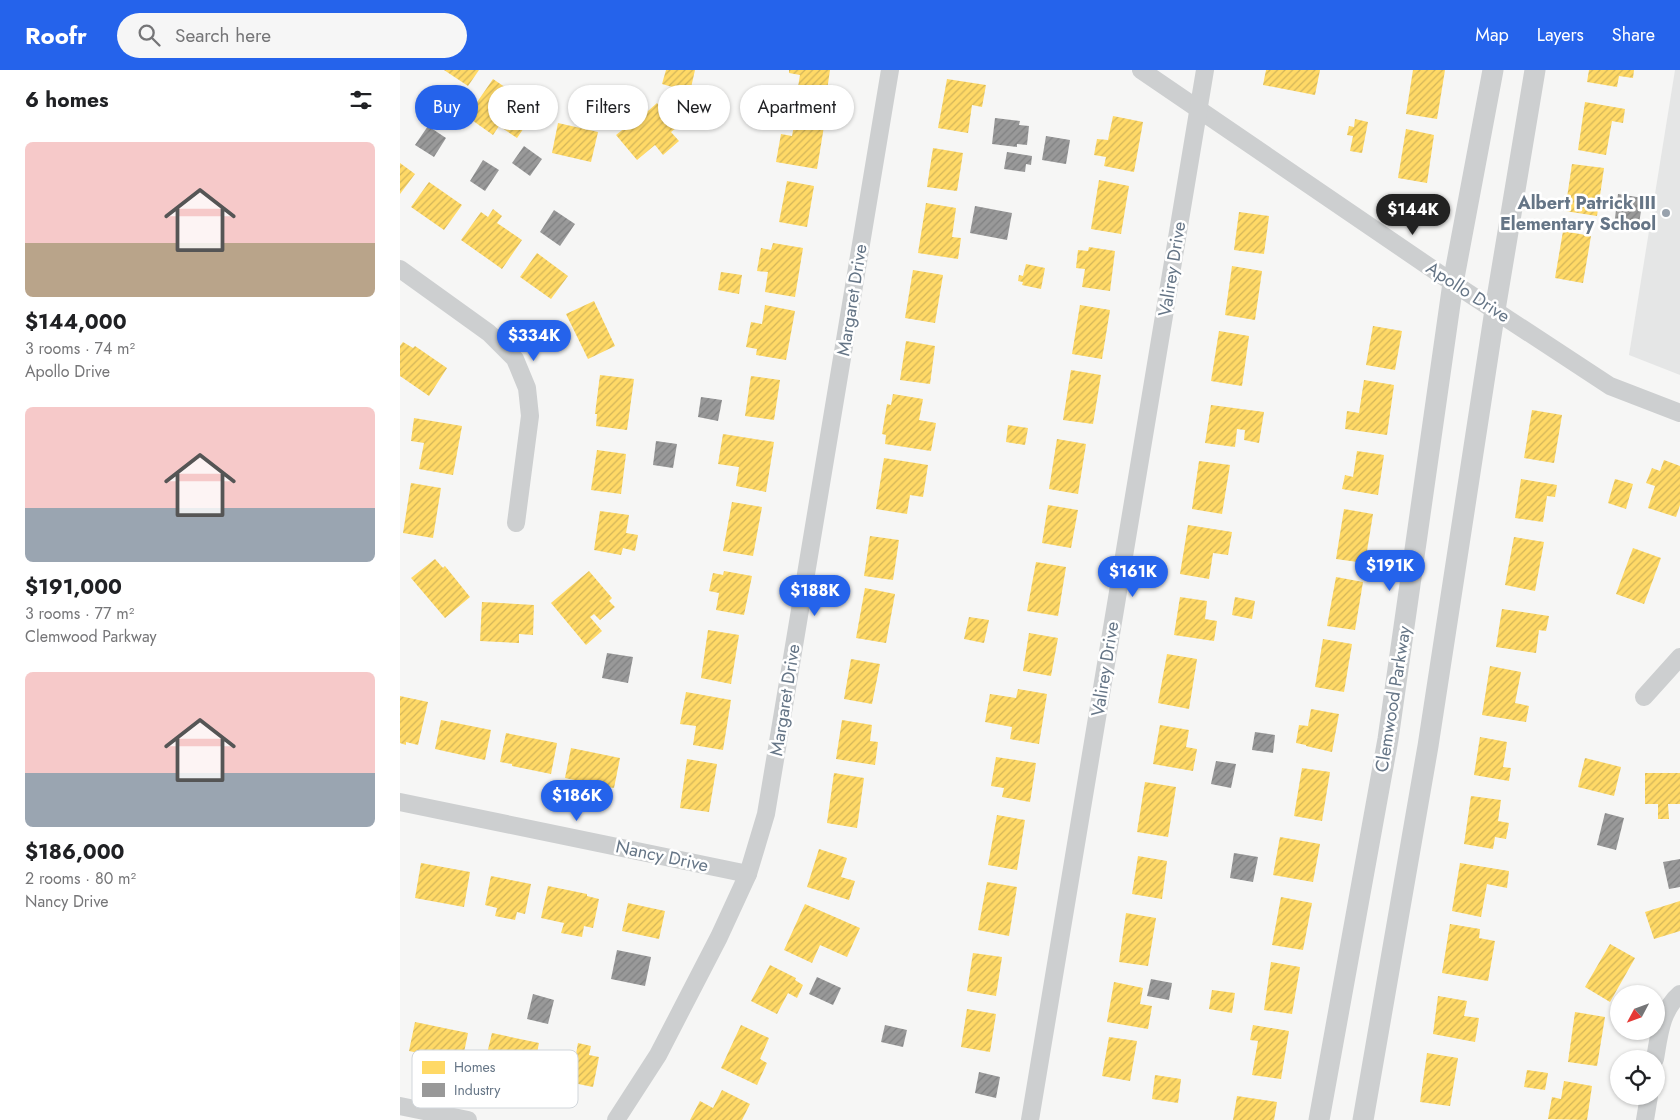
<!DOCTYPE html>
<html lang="en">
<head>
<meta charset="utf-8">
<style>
  :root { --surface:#fff; --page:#f6f6f6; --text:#202124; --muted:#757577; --accent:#2563eb }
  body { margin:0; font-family:Jost,sans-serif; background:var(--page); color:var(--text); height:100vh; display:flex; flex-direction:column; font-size:19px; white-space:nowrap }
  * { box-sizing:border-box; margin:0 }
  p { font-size:16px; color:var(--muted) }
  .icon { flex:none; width:28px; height:28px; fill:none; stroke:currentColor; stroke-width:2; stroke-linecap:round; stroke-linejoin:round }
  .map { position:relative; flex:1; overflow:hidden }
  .details { display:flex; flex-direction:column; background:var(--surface); width:400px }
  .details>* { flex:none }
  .hud { position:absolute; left:15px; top:15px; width:475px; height:45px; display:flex; gap:10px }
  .needle { width:32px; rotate:229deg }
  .tools { position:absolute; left:1210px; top:915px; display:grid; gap:10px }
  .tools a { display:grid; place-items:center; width:55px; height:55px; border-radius:50%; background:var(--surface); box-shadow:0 1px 4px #0004; font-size:25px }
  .price { position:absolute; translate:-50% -42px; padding:0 11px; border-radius:18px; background:var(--accent); color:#fff; font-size:16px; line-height:32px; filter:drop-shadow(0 1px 2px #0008) }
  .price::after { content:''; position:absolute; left:50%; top:30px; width:15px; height:11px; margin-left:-8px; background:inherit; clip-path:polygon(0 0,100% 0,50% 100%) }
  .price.selected { background:#222; color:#fff }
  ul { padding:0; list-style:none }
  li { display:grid; align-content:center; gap:10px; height:265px; padding:0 25px }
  li span { display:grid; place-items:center; height:155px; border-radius:8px; color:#555 }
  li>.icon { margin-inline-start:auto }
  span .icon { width:90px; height:90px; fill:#fffc; stroke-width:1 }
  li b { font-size:21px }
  h2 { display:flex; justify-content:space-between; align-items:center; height:60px; padding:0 25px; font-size:21px }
  .tag { padding:0 18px; border-radius:22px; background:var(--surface); box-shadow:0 1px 4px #0004; font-size:18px; line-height:45px }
  .tag.selected { background:var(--accent); color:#fff }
  header { display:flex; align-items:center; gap:30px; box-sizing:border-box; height:70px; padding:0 25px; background:var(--accent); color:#fff }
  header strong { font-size:24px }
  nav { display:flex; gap:28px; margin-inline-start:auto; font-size:18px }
  .search { width:350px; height:45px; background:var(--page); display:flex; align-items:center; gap:12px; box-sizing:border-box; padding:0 18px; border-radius:28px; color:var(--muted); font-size:19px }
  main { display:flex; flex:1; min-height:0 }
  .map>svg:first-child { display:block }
  .built { fill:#e5e6e6 }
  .homes { fill:url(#homes-hatch) }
  .industry { fill:url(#industry-hatch) }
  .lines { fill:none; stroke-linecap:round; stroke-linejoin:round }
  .minor { stroke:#cdcfd0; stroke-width:18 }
  .tertiary { stroke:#cdcfd0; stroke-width:21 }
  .poi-dot { fill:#98a2ad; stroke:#fff; stroke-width:2 }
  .labels { text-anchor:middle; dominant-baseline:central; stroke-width:5; stroke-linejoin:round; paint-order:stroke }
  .poi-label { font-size:18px; font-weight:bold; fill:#657586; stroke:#fff; text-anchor:end }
  .street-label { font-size:18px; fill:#657586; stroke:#fff }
  .key { fill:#fff; stroke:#d1d6db; stroke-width:1 }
  .key-label { font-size:14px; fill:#657586 }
</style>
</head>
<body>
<header>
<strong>Roofr</strong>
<div class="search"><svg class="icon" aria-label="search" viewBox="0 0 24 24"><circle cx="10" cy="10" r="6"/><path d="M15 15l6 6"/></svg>Search here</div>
<nav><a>Map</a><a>Layers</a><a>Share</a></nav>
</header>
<main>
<section class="details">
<h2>6 homes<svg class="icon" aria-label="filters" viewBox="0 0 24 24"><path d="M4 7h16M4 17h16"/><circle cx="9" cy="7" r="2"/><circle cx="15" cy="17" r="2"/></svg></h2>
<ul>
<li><span style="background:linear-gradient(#f6c9c9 65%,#b9a48a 0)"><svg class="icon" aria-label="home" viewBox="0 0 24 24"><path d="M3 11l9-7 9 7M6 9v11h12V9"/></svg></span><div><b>$144,000</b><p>3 rooms · 74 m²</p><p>Apollo Drive</p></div></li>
<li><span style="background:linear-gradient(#f6c9c9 65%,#9aa5b1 0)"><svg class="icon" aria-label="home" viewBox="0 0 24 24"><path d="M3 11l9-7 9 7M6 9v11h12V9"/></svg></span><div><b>$191,000</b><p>3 rooms · 77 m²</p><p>Clemwood Parkway</p></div></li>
<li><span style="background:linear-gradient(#f6c9c9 65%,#9aa5b1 0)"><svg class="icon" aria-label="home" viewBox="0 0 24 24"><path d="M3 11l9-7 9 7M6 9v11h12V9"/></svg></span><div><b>$186,000</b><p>2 rooms · 80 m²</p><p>Nancy Drive</p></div></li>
</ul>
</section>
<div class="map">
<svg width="1280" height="1050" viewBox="0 0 1280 1050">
  <defs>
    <pattern id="homes-hatch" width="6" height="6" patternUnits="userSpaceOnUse" patternTransform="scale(1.25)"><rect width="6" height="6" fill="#ffd966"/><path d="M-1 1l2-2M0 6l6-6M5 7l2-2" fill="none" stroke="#d2b55a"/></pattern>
    <pattern id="industry-hatch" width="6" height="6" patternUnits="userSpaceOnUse" patternTransform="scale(1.25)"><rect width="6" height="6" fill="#999"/><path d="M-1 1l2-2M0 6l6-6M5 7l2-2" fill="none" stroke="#808182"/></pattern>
  </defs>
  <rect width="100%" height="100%" fill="#f6f6f5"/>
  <path class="built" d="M1275 0H1280V305L1229 285Z"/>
  <g class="homes">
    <path d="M44 0H79L68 16Z"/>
    <path d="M266 0H295L290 22 262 14Z"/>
    <path d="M389 0H430L426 27 397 23 400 5 389 3Z"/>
    <path d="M866 0H920L915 25 863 15Z"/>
    <path d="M1013 0H1045L1037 49 1006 44Z"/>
    <path d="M1189 0H1234L1233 8 1219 6 1217 17 1187 12Z"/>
    <path d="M93 9 137 39 117 68 99 56 93 65 69 48 75 40 73 38Z"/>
    <path d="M547 9 586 15 582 37 572 35 568 63 538 58Z"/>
    <path d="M1185 32 1225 39 1223 53 1212 51 1206 85 1178 80Z"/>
    <path d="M257 33 277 57 271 62 279 71 263 85 255 75 237 90 216 65 247 40 248 41Z"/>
    <path d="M396 45 425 50 417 99 376 92 381 64 392 66Z"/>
    <path d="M713 46 743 52 734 102 704 96 706 87 694 85 697 69 708 70Z"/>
    <path d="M955 49 968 52 962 83 950 81 953 66 947 65 949 56 954 57Z"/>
    <path d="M158 53 198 62 191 92 152 83Z"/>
    <path d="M1006 59 1034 65 1027 113 998 108Z"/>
    <path d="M533 78 563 83 557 121 527 117Z"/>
    <path d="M0 93 15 104 0 124Z"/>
    <path d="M1172 94 1204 98 1197 146 1165 141Z"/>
    <path d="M699 110 729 116 721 164 691 159Z"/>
    <path d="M387 111 414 116 407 157 379 152Z"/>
    <path d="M29 112 62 135 44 160 11 137Z"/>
    <path d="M526 133 556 138 552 167 561 168 558 189 518 183Z"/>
    <path d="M93 139 102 146 97 153 122 170 102 199 61 170 81 142 88 147Z"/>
    <path d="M839 142 869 146 864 184 834 180Z"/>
    <path d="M1163 161 1191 166 1183 213 1155 208Z"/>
    <path d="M373 173 403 178 395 227 365 222 368 202 357 201 361 178 371 180Z"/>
    <path d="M689 177 715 181 710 221 682 217 685 199 676 198 678 180 688 181Z"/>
    <path d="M137 183 168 206 151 229 120 207Z"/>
    <path d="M626 194 645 198 641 219 622 215 623 212 618 211 619 205 623 206Z"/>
    <path d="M832 196 862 201 855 250 825 245Z"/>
    <path d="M513 200 543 205 535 253 505 248Z"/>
    <path d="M321 202 342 205 339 224 318 220Z"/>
    <path d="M194 231 215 276 188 289 166 244Z"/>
    <path d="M365 235 395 241 386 290 356 285 357 279 346 277 351 252 362 254Z"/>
    <path d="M680 235 710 240 702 289 672 284Z"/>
    <path d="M973 256 1002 261 995 300 966 295Z"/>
    <path d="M819 261 849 266 842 316 811 311Z"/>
    <path d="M506 271 535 276 530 314 500 310Z"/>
    <path d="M3 272 13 278 15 276 47 298 29 326 0 306V276Z"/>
    <path d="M671 300 701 305 693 354 663 350Z"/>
    <path d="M200 305 234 309 227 360 196 356 197 344H195Z"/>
    <path d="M351 306 380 310 374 350 345 346Z"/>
    <path d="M964 310 994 315 987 365 945 359 947 341 959 343Z"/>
    <path d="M493 324 523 329 519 350 536 353 531 381 485 374 486 365 482 364 487 334 491 335Z"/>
    <path d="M811 335 864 342 859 373 844 370 845 360 837 359 835 377 805 373Z"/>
    <path d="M1132 340 1162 345 1154 393 1124 388Z"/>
    <path d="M14 348 62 356 53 405 19 399 24 373 11 371Z"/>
    <path d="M608 355 628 358 625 375 606 372Z"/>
    <path d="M323 364 374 372 366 422 336 416 339 397 318 394Z"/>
    <path d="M657 369 686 374 678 424 649 419Z"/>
    <path d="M197 380 226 384 221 424 191 420Z"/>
    <path d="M957 381 984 385 978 425 942 419 945 405 953 407Z"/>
    <path d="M484 388 528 395 523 427 510 425 507 444 476 439Z"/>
    <path d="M1264 390 1280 396V435L1276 447 1248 438 1255 416 1246 413 1252 398 1260 401Z"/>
    <path d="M799 391 830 395 822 444 792 439Z"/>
    <path d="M1121 409 1157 415 1155 427 1147 426 1143 452 1115 448Z"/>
    <path d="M1215 409 1233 414 1226 439 1208 433Z"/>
    <path d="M11 413 41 418 33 468 3 463Z"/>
    <path d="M332 432 362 437 353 486 323 481Z"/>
    <path d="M648 435 678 440 671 478 642 473Z"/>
    <path d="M944 439 973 444 965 493 936 489Z"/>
    <path d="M200 441 229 445 226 463 238 465 235 481 223 478 221 485 194 480Z"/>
    <path d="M788 455 832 462 828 485 813 483 809 509 780 504Z"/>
    <path d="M470 466 499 470 493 510 464 506Z"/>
    <path d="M1114 467 1144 472 1135 521 1105 515Z"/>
    <path d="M1233 478 1261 488 1244 534 1216 524Z"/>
    <path d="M35 489 43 498 45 496 70 527 45 548 11 508Z"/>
    <path d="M636 492 666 497 658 546 627 541Z"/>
    <path d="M189 501 212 528 209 531 215 537 200 550 194 544 190 547 202 561 186 575 151 533Z"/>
    <path d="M324 501 352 506 344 545 316 540 319 523 309 521 313 503 323 505Z"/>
    <path d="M936 507 963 512 955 560 927 556Z"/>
    <path d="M465 518 495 524 486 573 456 568Z"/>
    <path d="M780 527 807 531 805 549 817 551 814 571 774 565Z"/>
    <path d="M835 527 855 531 852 549 832 545Z"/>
    <path d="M82 532 134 535 133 565 119 564V573L80 571Z"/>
    <path d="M1102 539 1149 546 1146 561 1139 560 1136 583 1096 577Z"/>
    <path d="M569 547 589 550 584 573 564 569Z"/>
    <path d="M308 560 339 565 331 614 301 608Z"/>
    <path d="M629 563 658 568 651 606 623 601Z"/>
    <path d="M923 569 952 574 944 622 915 617Z"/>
    <path d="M767 584 797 589 789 639 758 633Z"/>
    <path d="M451 589 480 594 472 634 444 629Z"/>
    <path d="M1090 596 1121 602 1115 633 1129 636 1126 652 1082 645Z"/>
    <path d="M618 619 647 624 639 674 610 669 612 657 585 652 590 624 616 628Z"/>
    <path d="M286 622 331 630 323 680 293 675 296 656 280 654Z"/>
    <path d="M0 626 28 632 18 675 6 672V675L0 673Z"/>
    <path d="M911 639 939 644 932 682 906 676V675L896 673 899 655 908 656Z"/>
    <path d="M41 650 91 660 85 690 35 679Z"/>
    <path d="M442 650 472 655 470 671 478 672 475 695 436 689Z"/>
    <path d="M760 655 789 660 786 677 797 679 793 701 753 694Z"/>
    <path d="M106 663 157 673 151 704 112 696V694L100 692Z"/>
    <path d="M1080 667 1107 672 1103 697 1111 698 1109 711 1074 705Z"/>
    <path d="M171 678 220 688 214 718 165 708Z"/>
    <path d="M596 687 636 693 630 732 602 727 604 718 591 716Z"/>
    <path d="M1185 688 1221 697 1214 726 1178 717Z"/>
    <path d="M287 689 317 694 309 742 280 738Z"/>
    <path d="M902 698 930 702 922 751 894 746Z"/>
    <path d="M434 703 464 708 457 758 427 753Z"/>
    <path d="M1245 703H1280V734H1268L1269 749H1258V734H1245Z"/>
    <path d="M745 712 776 717 768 767 737 762Z"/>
    <path d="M1071 726 1101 730 1098 751 1109 753 1106 769 1095 767 1093 779 1064 774Z"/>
    <path d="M597 745 625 750 617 800 588 795Z"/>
    <path d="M880 767 920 774 913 812 873 805Z"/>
    <path d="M419 779 447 788 441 807 455 811 449 830 407 817Z"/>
    <path d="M738 786 767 791 762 829 732 824Z"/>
    <path d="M21 793 70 802 64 837 15 828Z"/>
    <path d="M1060 793 1109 801 1107 818 1087 814 1081 847 1052 841Z"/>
    <path d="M91 806 131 814 125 844 117 842 115 850 95 846 97 838 85 835Z"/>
    <path d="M587 812 617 817 609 866 578 860Z"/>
    <path d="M148 816 187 824V826L199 829 193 858 184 856 182 867 161 863 164 853 141 848Z"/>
    <path d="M881 827 912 833 903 880 872 875Z"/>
    <path d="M1280 831V861L1254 869 1245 842Z"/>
    <path d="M228 833 265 841 259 869 222 861Z"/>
    <path d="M405 834 460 858 447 887 420 875 412 893 384 880Z"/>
    <path d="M726 843 756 848 748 896 719 892Z"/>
    <path d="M1050 854 1080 859 1079 868 1095 871 1088 911 1042 903Z"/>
    <path d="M1210 874 1235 888 1210 932 1185 917Z"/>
    <path d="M573 883 602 887 596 926 567 921Z"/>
    <path d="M871 892 900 897 892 944 864 940Z"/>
    <path d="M370 895 396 908 395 910 403 915 397 928 388 923 377 944 351 931Z"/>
    <path d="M714 912 743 918 740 934 752 936 748 959 707 952Z"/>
    <path d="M812 920 835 923 832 943 809 939Z"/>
    <path d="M1038 926 1067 931 1064 946 1079 948 1075 972 1033 964Z"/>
    <path d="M567 939 596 944 590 982 561 977Z"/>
    <path d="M1175 942 1205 947 1197 996 1168 992Z"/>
    <path d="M15 952 68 963 62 992 9 981Z"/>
    <path d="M341 955 369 968 360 989 367 993 357 1015 321 998Z"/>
    <path d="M853 955 889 961 881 1009 852 1005 858 971 850 970Z"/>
    <path d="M92 963 139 973 132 1007 84 996Z"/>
    <path d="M709 967 737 971 730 1011 702 1006Z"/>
    <path d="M178 973 191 976 189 985 199 987 193 1017 149 1008 155 980 176 984Z"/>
    <path d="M1027 983 1058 988 1050 1036 1020 1032Z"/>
    <path d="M1127 1000 1148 1003 1145 1020 1124 1017Z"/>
    <path d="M755 1005 781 1009 778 1033 752 1029Z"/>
    <path d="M1164 1011 1192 1016 1187 1050 1148 1049 1152 1027 1161 1029Z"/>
    <path d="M322 1020 350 1034 342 1050H290L300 1031 313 1038Z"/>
    <path d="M837 1026 877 1032 874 1050H833Z"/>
  </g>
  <g class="industry">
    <path d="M38 27 54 38 44 53 27 42Z"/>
    <path d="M353 30 377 35 374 51 350 47Z"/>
    <path d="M595 48 620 51 619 55 629 56 627 75 617 74V77L592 74Z"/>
    <path d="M28 56 46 68 34 87 15 75Z"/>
    <path d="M646 66 670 70 666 94 642 90Z"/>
    <path d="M124 76 142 89 130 106 112 93Z"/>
    <path d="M607 82 632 86 631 95 626 94 625 102 604 99Z"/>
    <path d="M83 90 99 100 85 121 70 111Z"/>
    <path d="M1218 124 1243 128 1238 160 1214 156Z"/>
    <path d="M575 136 612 143 607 170 570 163Z"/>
    <path d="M154 140 175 154 160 176 140 162Z"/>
    <path d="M301 327 322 330 318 351 298 347Z"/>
    <path d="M256 371 277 374 273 398 253 395Z"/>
    <path d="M207 583 233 587 228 613 202 608Z"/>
    <path d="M855 662 875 665 873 683 852 680Z"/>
    <path d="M816 691 836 694 831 718 811 714Z"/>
    <path d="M1205 743 1224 748 1216 780 1197 775Z"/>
    <path d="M834 783 858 787 853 812 830 808Z"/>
    <path d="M1280 789V817L1269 819 1263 792Z"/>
    <path d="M217 880 251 887 245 916 211 909Z"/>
    <path d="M417 907 441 918 433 935 409 924Z"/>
    <path d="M751 909 772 913 769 930 747 926Z"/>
    <path d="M133 924 154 930 148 954 127 949Z"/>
    <path d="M485 955 507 960 503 977 481 972Z"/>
    <path d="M579 1002 600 1007 596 1028 575 1023Z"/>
  </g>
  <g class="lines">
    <g class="minor">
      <path d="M741 0 1053 213 1210 316 1280 343"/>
      <path d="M0 199 89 263 115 289 127 318 130 346 116 453"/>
      <path d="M1244 627 1280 587"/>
      <path d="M0 732 348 804"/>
      <path d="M1255 989C1259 966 1261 940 1280 924"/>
      <path d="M0 1036 68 1050"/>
      <path d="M216 1050 258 985 319 867 348 804 366 744 490 0"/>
      <path d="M630 1050 805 0"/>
      <path d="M1245 1050 1249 1026"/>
    </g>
    <g class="tertiary">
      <path d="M919 1050 988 669 1053 213 1093 0"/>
      <path d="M963 1050 1028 676 1095 240 1135 0"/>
    </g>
  </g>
  <circle class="poi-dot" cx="1266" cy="143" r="5"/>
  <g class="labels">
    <g class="poi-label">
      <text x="1256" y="133">Albert Patrick III<tspan x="1256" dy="21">Elementary School</tspan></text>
    </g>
    <g class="street-label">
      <text transform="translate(772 199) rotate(-81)">Valirey Drive</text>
      <text transform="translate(1068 222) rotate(33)">Apollo Drive</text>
      <text transform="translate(452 230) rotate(-81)">Margaret Drive</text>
      <text transform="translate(705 599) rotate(-81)">Valirey Drive</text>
      <text transform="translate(993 629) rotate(-81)">Clemwood Parkway</text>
      <text transform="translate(385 630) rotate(-81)">Margaret Drive</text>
      <text transform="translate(262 786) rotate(12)">Nancy Drive</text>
    </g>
  </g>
  <rect x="12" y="980" width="166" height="58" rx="8" class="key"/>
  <rect x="22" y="991" width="23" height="13" fill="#ffd966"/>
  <rect x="22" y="1013" width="23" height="14" fill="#999"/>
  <g class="key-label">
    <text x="54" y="1002">Homes</text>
    <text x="54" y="1025">Industry</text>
  </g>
</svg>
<div class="tools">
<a><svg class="needle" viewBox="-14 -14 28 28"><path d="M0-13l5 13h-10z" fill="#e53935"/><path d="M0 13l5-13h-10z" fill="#757577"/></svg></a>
<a><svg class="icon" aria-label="locate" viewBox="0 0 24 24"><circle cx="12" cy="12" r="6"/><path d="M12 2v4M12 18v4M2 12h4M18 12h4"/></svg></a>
</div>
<b class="price selected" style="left:1013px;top:166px">$144K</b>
<b class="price" style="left:134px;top:292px">$334K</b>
<b class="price" style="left:990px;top:522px">$191K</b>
<b class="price" style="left:733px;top:528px">$161K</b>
<b class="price" style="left:415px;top:547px">$188K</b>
<b class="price" style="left:177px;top:752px">$186K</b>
<div class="hud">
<a class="tag selected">Buy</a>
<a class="tag">Rent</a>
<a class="tag">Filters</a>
<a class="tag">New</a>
<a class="tag">Apartment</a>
</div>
</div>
</main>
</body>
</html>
